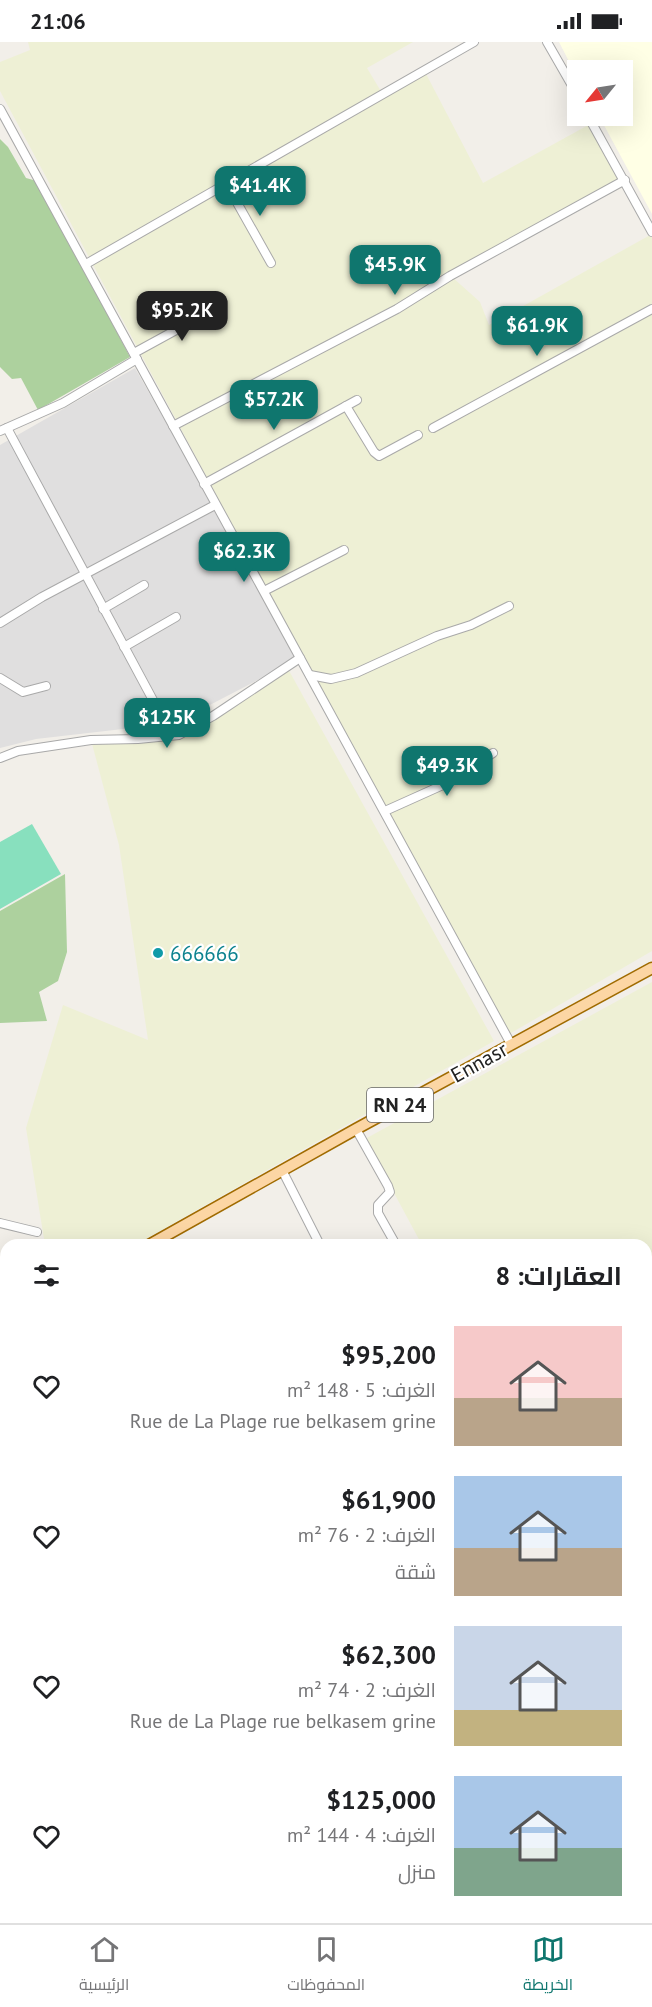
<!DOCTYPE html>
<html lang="ar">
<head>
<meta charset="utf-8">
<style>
  :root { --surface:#fff; --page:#f6f6f6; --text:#202124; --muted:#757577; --line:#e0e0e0; --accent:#0f766e }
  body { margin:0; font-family:"PT Sans",Cairo,sans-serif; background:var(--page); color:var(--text); direction:rtl; height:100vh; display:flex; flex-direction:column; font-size:22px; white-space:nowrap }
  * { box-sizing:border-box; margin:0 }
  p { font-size:20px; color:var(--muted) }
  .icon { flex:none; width:33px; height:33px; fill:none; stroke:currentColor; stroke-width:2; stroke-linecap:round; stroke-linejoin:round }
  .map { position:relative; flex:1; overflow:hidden; direction:ltr }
  .details { position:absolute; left:0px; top:1197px; width:652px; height:684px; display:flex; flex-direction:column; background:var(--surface); border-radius:18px 18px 0 0; box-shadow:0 6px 24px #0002; direction:rtl }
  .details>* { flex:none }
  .needle { width:39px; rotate:240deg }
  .controls { position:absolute; left:567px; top:18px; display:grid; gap:12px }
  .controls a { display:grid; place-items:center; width:66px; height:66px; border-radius:0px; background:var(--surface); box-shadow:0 6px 24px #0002; font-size:30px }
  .price { position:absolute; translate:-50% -51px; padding:0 14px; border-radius:12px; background:var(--accent); color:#fff; font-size:20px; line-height:39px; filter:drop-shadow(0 2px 3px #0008) }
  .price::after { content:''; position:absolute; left:50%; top:36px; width:18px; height:14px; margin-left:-9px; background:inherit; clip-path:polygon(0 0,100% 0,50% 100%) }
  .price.active { background:#222; color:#fff }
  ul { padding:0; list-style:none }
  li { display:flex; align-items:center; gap:18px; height:150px; padding:0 30px }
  li span { display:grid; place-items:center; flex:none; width:168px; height:120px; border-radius:0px; color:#555 }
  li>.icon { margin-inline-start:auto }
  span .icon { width:72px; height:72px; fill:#fffc; stroke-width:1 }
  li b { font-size:26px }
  h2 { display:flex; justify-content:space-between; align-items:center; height:72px; padding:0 30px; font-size:26px }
  .status { display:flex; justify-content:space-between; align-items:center; height:42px; padding:0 30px; background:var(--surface); direction:ltr }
  .status svg { height:16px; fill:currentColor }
  .menu { display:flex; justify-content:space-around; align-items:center; height:84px; border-top:2px solid var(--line); background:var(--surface); font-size:16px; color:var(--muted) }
  .menu a { display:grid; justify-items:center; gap:3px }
  .menu .active { color:var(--accent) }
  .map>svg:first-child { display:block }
  .residential { fill:#e0dfdf }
  .education { fill:#ffffe5 }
  .farmland { fill:#eef0d5 }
  .forest { fill:#add19e }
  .pitch { fill:#88e0be }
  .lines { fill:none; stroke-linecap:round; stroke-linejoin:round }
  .minor-casing { stroke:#a9a9a9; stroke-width:10 }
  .major-casing { stroke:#a06b00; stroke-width:13 }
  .minor { stroke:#fff; stroke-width:8 }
  .major { stroke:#fcd6a4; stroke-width:10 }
  .culture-dot { fill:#0f9aa8; stroke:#fff; stroke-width:2 }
  .labels { text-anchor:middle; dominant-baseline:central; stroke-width:4.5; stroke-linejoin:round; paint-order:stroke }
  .shield { fill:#fff; stroke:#646464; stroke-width:1.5 }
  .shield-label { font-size:20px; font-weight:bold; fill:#222 }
  .culture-label { font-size:21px; fill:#0d838f; stroke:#fff; text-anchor:start }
  .street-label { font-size:21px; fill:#222; stroke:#fff }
</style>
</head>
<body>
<div class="status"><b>21:06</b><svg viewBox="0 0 49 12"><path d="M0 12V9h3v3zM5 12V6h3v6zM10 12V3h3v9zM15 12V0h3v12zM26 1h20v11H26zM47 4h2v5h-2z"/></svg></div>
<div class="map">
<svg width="652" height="1881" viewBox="0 0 652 1881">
  <rect width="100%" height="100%" fill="#f2efe9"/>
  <path class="residential" d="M135 326 300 616 175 681 36 697 0 706V403Z"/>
  <path class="education" d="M559 0H652V172L599 74H622V28H578L577 35Z"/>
  <g class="farmland">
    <path d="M28 0H413L367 26 382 51 424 28 483 141 592 81 625 138 451 234 480 260 489 283 652 192V909L506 994 0 49V20L30 8Z"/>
    <path d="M287 625 494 999 135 1203H45L26 1086 63 963 148 998 119 803 91 698 179 693Z"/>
    <path d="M652 940V1808L646 1798V1203H422L365 1097Z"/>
  </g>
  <g class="forest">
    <path d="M0 97 8 105 26 136 37 139 130 315 38 368 21 336 12 337 0 325Z"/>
    <path d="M65 832 67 910 58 939 39 950 47 979 0 981V869Z"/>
  </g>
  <path class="pitch" d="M32 782 61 832 0 867V800Z"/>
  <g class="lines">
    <g class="minor-casing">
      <g id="minor">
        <path d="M547 0 578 54"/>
        <path d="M0 67 511 1002"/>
        <path d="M588 74 652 190"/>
        <path d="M226 141 271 221"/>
        <path d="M86 222 474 0"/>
        <path d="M134 311 218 265"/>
        <path d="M346 364 374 410 379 414 418 393"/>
        <path d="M173 384 397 267 450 234 625 138"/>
        <path d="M7 386 154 660"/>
        <path d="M433 386 652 267"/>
        <path d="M0 389 63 361 137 317"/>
        <path d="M204 442 357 358"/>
        <path d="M264 549 344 508"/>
        <path d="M103 567 144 543"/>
        <path d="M0 581 42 555 215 463"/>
        <path d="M124 605 176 575"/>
        <path d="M310 633 331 637 356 631 437 594 471 583 509 564"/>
        <path d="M0 636 23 650 46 644"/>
        <path d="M0 716 18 709 91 698 138 697 179 693 213 674 300 616"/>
        <path d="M385 769 445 742 493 711"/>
        <path d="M356 1087 388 1144 390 1150 378 1163V1171L396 1203"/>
        <path d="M282 1128 320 1203"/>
        <path d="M0 1181 37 1190"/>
        <path d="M0 1356 6 1358"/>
        <path d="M0 1432 6 1415"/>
        <path d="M0 1440 6 1443"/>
        <path d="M0 1525 6 1523"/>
        <path d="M0 1589 6 1587"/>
        <path d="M0 1686 6 1684"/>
        <path d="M0 1826 6 1823"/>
        <path d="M119 1875 122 1881"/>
        <path d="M274 1875 277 1881"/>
        <path d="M337 1875 340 1881"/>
        <path d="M199 1881 210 1875"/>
        <path d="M401 1881 413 1875"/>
        <path d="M580 1881 590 1875"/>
      </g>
    </g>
    <g class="major-casing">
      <g id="major">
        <path d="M149 1203 356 1087 652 926"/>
        <path d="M0 1265 6 1264"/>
        <path d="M0 1842 6 1858"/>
        <path d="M13 1875 15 1881"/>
        <path d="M481 1875 484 1881"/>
      </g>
    </g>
    <use href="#minor" class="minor"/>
    <use href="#major" class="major"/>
  </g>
  <circle class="culture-dot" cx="158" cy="911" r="6"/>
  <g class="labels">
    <rect class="shield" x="367" y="1046" width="66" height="34" rx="4.5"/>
    <g class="shield-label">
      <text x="400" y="1063">RN 24</text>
    </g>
    <g class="culture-label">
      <text x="170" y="911">666666</text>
    </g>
    <g class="street-label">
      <text transform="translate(479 1020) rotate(-29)">Ennasr</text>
    </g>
  </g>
</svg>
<div class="controls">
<a><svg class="needle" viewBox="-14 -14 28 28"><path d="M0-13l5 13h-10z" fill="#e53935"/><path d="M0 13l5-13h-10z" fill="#757577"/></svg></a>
</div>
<b class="price" style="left:260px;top:175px">$41.4K</b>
<b class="price" style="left:395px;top:254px">$45.9K</b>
<b class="price active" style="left:182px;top:300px">$95.2K</b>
<b class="price" style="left:537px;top:315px">$61.9K</b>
<b class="price" style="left:274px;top:389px">$57.2K</b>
<b class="price" style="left:244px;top:541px">$62.3K</b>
<b class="price" style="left:167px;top:707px">$125K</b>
<b class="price" style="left:447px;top:755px">$49.3K</b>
<section class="details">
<h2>العقارات: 8<svg class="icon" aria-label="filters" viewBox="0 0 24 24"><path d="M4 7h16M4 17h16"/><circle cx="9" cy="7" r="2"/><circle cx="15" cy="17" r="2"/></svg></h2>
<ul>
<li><span style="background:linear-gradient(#f6c9c9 60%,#b9a48a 0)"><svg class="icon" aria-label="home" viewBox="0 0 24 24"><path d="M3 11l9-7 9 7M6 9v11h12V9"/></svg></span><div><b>$95,200</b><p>الغرف: 5 · 148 m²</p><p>Rue de La Plage rue belkasem grine</p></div><svg class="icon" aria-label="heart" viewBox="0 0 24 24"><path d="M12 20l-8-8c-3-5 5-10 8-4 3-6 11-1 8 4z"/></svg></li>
<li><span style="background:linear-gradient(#a9c7e8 60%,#b9a48a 0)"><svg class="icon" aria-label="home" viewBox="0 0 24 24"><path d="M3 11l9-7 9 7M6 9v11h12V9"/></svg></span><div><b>$61,900</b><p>الغرف: 2 · 76 m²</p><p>شقة</p></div><svg class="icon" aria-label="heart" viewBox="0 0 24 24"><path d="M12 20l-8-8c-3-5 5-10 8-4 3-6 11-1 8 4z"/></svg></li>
<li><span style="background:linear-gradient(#c9d6e8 70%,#c2b280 0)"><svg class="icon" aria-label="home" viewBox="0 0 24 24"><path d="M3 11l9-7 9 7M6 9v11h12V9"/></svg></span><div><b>$62,300</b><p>الغرف: 2 · 74 m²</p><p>Rue de La Plage rue belkasem grine</p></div><svg class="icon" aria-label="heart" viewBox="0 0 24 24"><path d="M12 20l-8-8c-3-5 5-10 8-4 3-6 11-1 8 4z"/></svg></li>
<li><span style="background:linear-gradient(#a9c7e8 60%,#7fa58c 0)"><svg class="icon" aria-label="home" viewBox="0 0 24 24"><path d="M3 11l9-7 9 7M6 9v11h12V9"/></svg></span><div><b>$125,000</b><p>الغرف: 4 · 144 m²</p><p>منزل</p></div><svg class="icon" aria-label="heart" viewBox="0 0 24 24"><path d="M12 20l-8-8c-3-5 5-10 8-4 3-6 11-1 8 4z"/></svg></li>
</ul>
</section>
</div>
<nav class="menu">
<a class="active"><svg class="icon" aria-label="map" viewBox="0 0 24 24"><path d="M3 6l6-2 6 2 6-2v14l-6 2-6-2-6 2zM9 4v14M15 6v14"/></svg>الخريطة</a>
<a><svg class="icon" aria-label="saved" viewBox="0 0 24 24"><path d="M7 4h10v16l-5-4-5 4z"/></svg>المحفوظات</a>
<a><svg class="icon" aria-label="home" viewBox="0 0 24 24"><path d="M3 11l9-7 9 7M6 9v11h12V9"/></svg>الرئيسية</a>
</nav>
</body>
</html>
